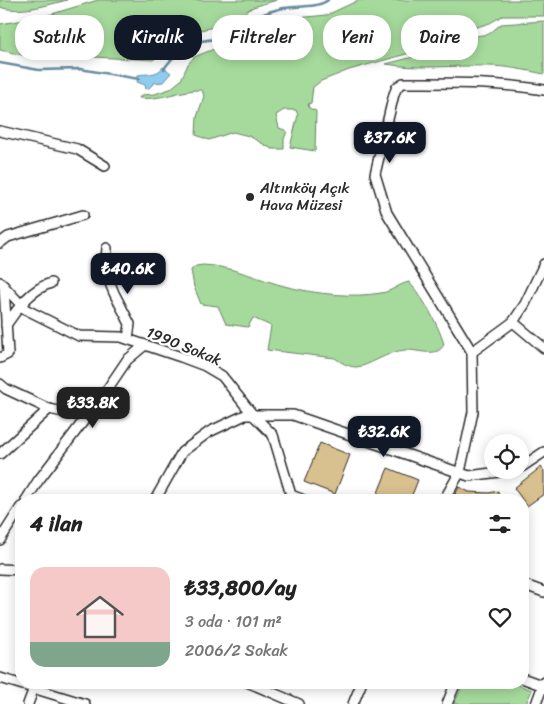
<!DOCTYPE html>
<html lang="tr">
<head>
<meta charset="utf-8">
<style>
  :root { --surface:#fff; --page:#f6f6f6; --text:#222; --muted:#767676; --accent:#111827 }
  body { margin:0; font-family:Sriracha,sans-serif; background:var(--page); color:var(--text); height:100vh; display:flex; flex-direction:column; font-size:19px; white-space:nowrap }
  * { box-sizing:border-box; margin:0 }
  p { font-size:16px; color:var(--muted) }
  .icon { flex:none; width:28px; height:28px; fill:none; stroke:currentColor; stroke-width:2; stroke-linecap:round; stroke-linejoin:round }
  .map { position:relative; flex:1; overflow:hidden }
  .side { position:absolute; left:15px; top:494px; width:514px; height:195px; display:flex; flex-direction:column; background:var(--surface); border-radius:20px; box-shadow:0 2px 12px #0003 }
  .side>* { flex:none }
  .hud { position:absolute; left:15px; top:15px; width:515px; height:45px; display:flex; gap:10px }
  .controls { position:absolute; left:484px; top:434px; display:grid; gap:10px }
  .controls a { display:grid; place-items:center; width:45px; height:45px; border-radius:50%; background:var(--surface); box-shadow:0 2px 12px #0003; font-size:25px }
  .price { position:absolute; translate:-50% -42px; padding:0 11px; border-radius:10px; background:var(--accent); color:#fff; font-size:16px; line-height:32px; filter:drop-shadow(0 1px 2px #0008) }
  .price::after { content:''; position:absolute; left:50%; top:30px; width:15px; height:11px; margin-left:-8px; background:inherit; clip-path:polygon(0 0,100% 0,50% 100%) }
  .price.current { background:#222; color:#fff }
  ul { padding:0; list-style:none }
  li { display:flex; align-items:center; gap:15px; height:125px; padding:0 15px }
  li span { display:grid; place-items:center; flex:none; width:140px; height:100px; border-radius:15px; color:#555 }
  li>.icon { margin-inline-start:auto }
  span .icon { width:60px; height:60px; fill:#fffc; stroke-width:1 }
  li b { font-size:21px }
  h2 { display:flex; justify-content:space-between; align-items:center; height:60px; padding:0 15px; font-size:21px }
  .tag { padding:0 18px; border-radius:20px; background:var(--surface); box-shadow:0 2px 12px #0003; font-size:18px; line-height:45px }
  .tag.current { background:var(--accent); color:#fff }
  .map>svg:first-child { display:block }
  .green { fill:#a6da9c; stroke:#688264 }
  .water { fill:#8fccef; stroke:#678ca1 }
  .lines { fill:none; stroke-linecap:round; stroke-linejoin:round }
  .stream { stroke:#678ca1; stroke-width:2.5 }
  .building { fill:#d9c08f; stroke:#2b2b2b }
  .street-casing { stroke:#2b2b2b; stroke-width:12 }
  .street { stroke:#fff; stroke-width:9 }
  .poi-dot { fill:#2b2b2b; stroke:#fff; stroke-width:2 }
  .labels { text-anchor:middle; dominant-baseline:central; stroke-width:4.5; stroke-linejoin:round; paint-order:stroke }
  .poi-label { font-size:15px; fill:#2b2b2b; stroke:#fff; text-anchor:start }
  .street-label { font-size:15px; fill:#2b2b2b; stroke:#fff }
</style>
</head>
<body>
<div class="map">
<svg width="544" height="704" viewBox="0 0 544 704">
  <rect width="100%" height="100%" fill="#fff"/>
  <filter id="ink" filterUnits="userSpaceOnUse"><feTurbulence type="fractalNoise" baseFrequency=".02" numOctaves="2"/><feDisplacementMap in="SourceGraphic" scale="10" xChannelSelector="R" yChannelSelector="G"/><feConvolveMatrix kernelMatrix="1 2 1 2 8 2 1 2 1" color-interpolation-filters="sRGB"/></filter>
  <g filter="url(#ink)">
    <g class="green">
      <path d="M0 0H67C48 5 18 14 0 7Z"/>
      <path d="M98 0H277L253 7 227 24 183 34 170 43 160 55 153 60 73 56 22 55 0 50V24L42 17Z"/>
      <path d="M359 0H544V16H502L490 23 454 34 424 49 349 70 321 81 313 87 311 103 308 104 309 108 316 111 315 151 290 147 298 115 296 110H284L276 115 279 128 287 131 284 139V149H272L249 136 233 132 209 140 196 135 197 117 204 96 202 90C181 89 160 101 139 98L141 95 155 94 170 89 181 80 188 64 194 57 219 47 261 24 286 19 327 15Z"/>
      <path d="M544 21V74C525 70 506 66 487 66 453 65 419 70 386 64L421 55 469 37 489 34 501 24Z"/>
      <path d="M203 265C233 266 259 280 288 287 317 294 352 298 381 293 391 292 399 284 409 282 424 299 437 322 444 344 438 359 417 349 405 350 388 351 368 367 356 367 349 367 340 362 335 358L267 350 271 326 253 318 248 327 226 324 218 306 201 304 194 287 191 270 196 266Z"/>
      <path d="M464 682 513 683 532 690 526 704H454Z"/>
    </g>
    <path class="water" d="M163 67 171 73 163 82 154 83 149 88 146 89 145 85 137 82 138 75C147 73 157 76 163 67Z"/>
    <g class="lines">
      <g class="stream">
        <path d="M0 63 39 70 80 69 139 79"/>
        <path d="M164 69C172 57 186 44 201 41 210 40 218 39 227 35 233 33 238 28 243 25 254 18 266 12 279 9 293 5 317 9 328 0"/>
      </g>
    </g>
    <g class="building">
      <path d="M320 443 350 455 335 494 304 482Z"/>
      <path d="M541 467 544 471V494L527 506 514 488Z"/>
      <path d="M388 468 418 480 410 500H375Z"/>
      <path d="M459 487 469 492 489 493 498 491 499 500H452Z"/>
    </g>
    <g class="lines">
      <g class="street-casing">
        <g id="street">
          <path d="M0 131 77 149 105 166"/>
          <path d="M0 243 8 237 83 215"/>
          <path d="M107 248 105 271 114 293 130 324 128 339"/>
          <path d="M0 282 25 309 79 336 121 337 181 357 205 366 222 376 253 415 273 435 291 495"/>
          <path d="M513 322 544 348"/>
          <path d="M6 325C19 307 30 290 51 283"/>
          <path d="M472 352 387 213 375 174 394 94 397 87 403 83C450 83 497 82 544 90"/>
          <path d="M0 358 8 354 4 286"/>
          <path d="M0 384 6 389 49 409 87 417"/>
          <path d="M0 454 49 409"/>
          <path d="M520 468 544 452"/>
          <path d="M291 495 304 500"/>
          <path d="M26 500 38 481 104 394 127 360 145 345"/>
          <path d="M155 500 182 452 209 432 245 415H293L469 476 514 470"/>
          <path d="M444 500 460 472 473 412 472 352 513 322 525 304 544 264"/>
          <path d="M0 540 21 507"/>
          <path d="M0 569 21 570"/>
          <path d="M522 584 544 592"/>
          <path d="M0 678 85 704"/>
          <path d="M522 678 544 686"/>
          <path d="M247 682 299 704"/>
          <path d="M28 704 34 688"/>
          <path d="M353 704 362 682"/>
          <path d="M447 704 456 682"/>
          <path d="M536 704 544 682"/>
        </g>
      </g>
      <use href="#street" class="street"/>
    </g>
  </g>
  <circle class="poi-dot" cx="250" cy="197" r="5"/>
  <g class="labels">
    <g class="poi-label">
      <text x="260" y="188">Altınköy Açık<tspan x="260" dy="17">Hava Müzesi</tspan></text>
    </g>
    <g class="street-label">
      <text transform="translate(184 346) rotate(22)">1990 Sokak</text>
    </g>
  </g>
</svg>
<div class="controls">
<a><svg class="icon" aria-label="locate" viewBox="0 0 24 24"><circle cx="12" cy="12" r="6"/><path d="M12 2v4M12 18v4M2 12h4M18 12h4"/></svg></a>
</div>
<b class="price" style="left:390px;top:164px">₺37.6K</b>
<b class="price" style="left:128px;top:295px">₺40.6K</b>
<b class="price current" style="left:93px;top:429px">₺33.8K</b>
<b class="price" style="left:384px;top:458px">₺32.6K</b>
<div class="hud">
<a class="tag">Satılık</a>
<a class="tag current">Kiralık</a>
<a class="tag">Filtreler</a>
<a class="tag">Yeni</a>
<a class="tag">Daire</a>
</div>
<section class="side">
<h2>4 ilan<svg class="icon" aria-label="filters" viewBox="0 0 24 24"><path d="M4 7h16M4 17h16"/><circle cx="9" cy="7" r="2"/><circle cx="15" cy="17" r="2"/></svg></h2>
<ul>
<li><span style="background:linear-gradient(#f6c9c9 75%,#7fa58c 0)"><svg class="icon" aria-label="home" viewBox="0 0 24 24"><path d="M3 11l9-7 9 7M6 9v11h12V9"/></svg></span><div><b>₺33,800/ay</b><p>3 oda · 101 m²</p><p>2006/2 Sokak</p></div><svg class="icon" aria-label="heart" viewBox="0 0 24 24"><path d="M12 20l-8-8c-3-5 5-10 8-4 3-6 11-1 8 4z"/></svg></li>
</ul>
</section>
</div>
</body>
</html>
